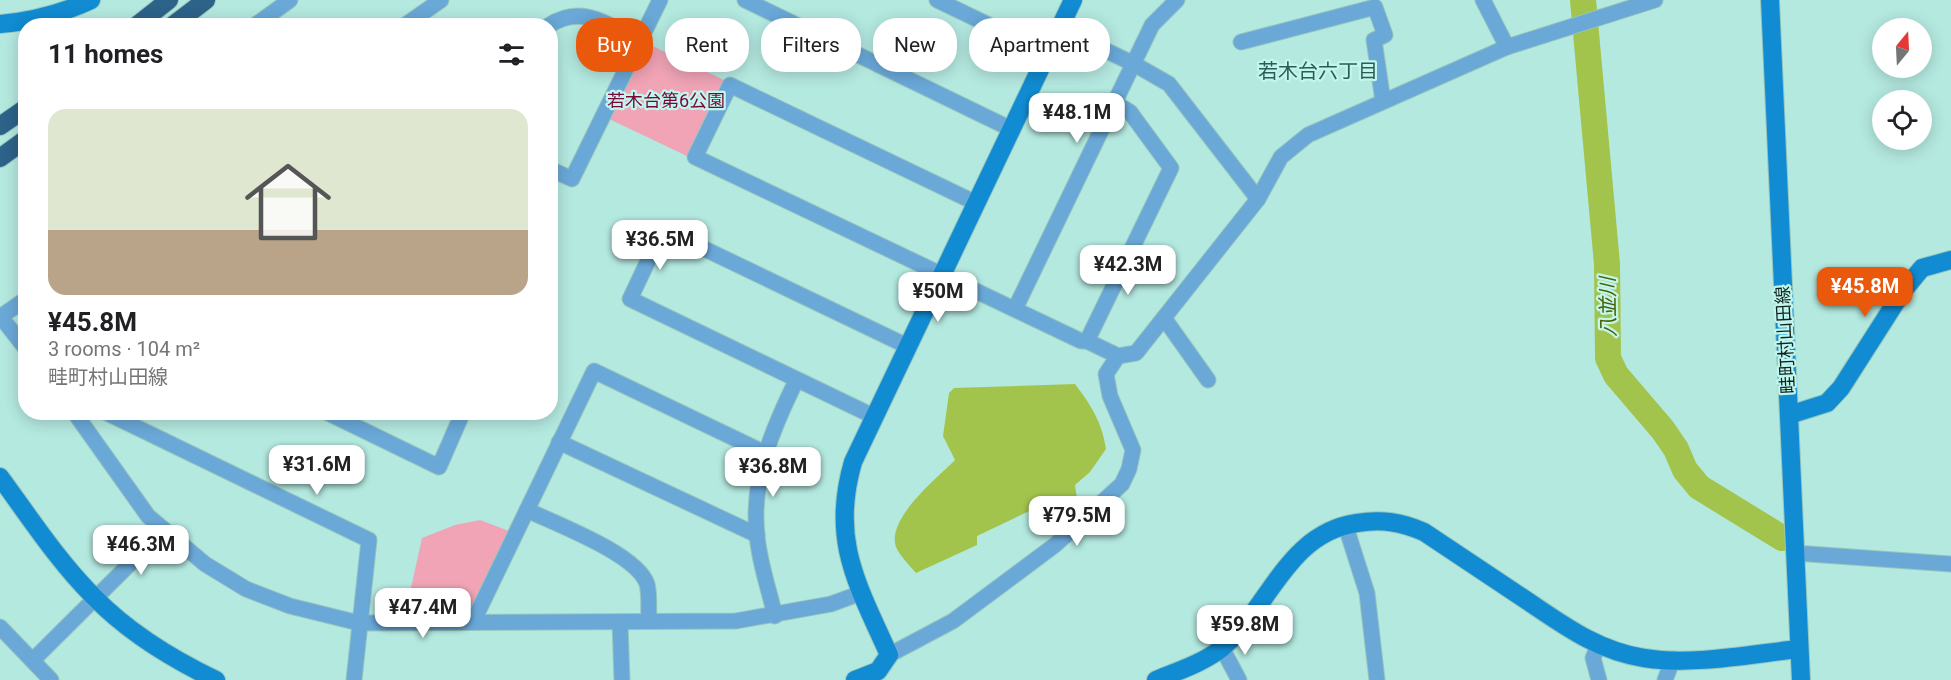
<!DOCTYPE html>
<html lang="en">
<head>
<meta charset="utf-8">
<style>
  :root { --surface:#fff; --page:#f2f2f2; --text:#202124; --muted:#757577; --line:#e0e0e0; --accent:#ea580c }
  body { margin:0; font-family:Roboto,"Noto Sans JP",sans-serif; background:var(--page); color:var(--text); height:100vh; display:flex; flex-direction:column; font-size:22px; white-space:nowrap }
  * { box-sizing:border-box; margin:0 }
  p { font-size:20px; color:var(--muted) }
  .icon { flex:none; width:33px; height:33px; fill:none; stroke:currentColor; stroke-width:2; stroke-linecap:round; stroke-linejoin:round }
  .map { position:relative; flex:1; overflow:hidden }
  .details { position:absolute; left:18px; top:18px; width:540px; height:402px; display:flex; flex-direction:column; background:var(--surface); border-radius:24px; box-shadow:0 3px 15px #0003 }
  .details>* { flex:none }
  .guide { position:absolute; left:576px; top:18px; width:570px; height:54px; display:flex; gap:12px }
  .needle { width:39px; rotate:18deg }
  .controls { position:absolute; left:1872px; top:18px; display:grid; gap:12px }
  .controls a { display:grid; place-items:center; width:60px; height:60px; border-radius:50%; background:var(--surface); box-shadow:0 3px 15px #0003; font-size:30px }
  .price { position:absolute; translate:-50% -51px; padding:0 14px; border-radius:12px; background:#fff; color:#222; font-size:20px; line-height:39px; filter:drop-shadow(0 2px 3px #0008) }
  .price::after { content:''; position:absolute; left:50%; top:36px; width:18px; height:14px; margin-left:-9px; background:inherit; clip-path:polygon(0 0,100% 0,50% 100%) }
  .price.selected { background:var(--accent); color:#fff }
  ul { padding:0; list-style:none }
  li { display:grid; align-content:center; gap:12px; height:318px; padding:0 30px }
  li+li { border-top:2px solid var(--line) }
  li span { display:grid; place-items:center; height:186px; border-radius:18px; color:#555 }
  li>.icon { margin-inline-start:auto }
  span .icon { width:108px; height:108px; fill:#fffc; stroke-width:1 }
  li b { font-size:26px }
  h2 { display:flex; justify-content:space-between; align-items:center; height:72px; padding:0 30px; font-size:26px }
  .pill { padding:0 21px; border-radius:24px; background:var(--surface); box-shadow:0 3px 15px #0003; font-size:21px; line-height:54px }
  .pill.selected { background:var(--accent); color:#fff }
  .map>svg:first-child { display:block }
  .green { fill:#f0a4b6 }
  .water { fill:#a3c44c }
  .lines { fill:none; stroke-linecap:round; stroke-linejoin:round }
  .river { stroke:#a3c44c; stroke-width:26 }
  .street-casing { stroke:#96c6be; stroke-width:17 }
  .secondary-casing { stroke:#96c6be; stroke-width:20 }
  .highway-casing { stroke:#96c6be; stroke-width:20 }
  .street { stroke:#6aa8d8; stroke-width:15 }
  .secondary { stroke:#118bd2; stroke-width:18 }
  .highway { stroke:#2d6289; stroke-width:18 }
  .labels { text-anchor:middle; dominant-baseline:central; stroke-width:4.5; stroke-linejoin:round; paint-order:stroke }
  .park-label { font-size:18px; fill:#790739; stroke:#c1f6ed }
  .street-label { font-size:18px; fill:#0f2421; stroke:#c1f6ed }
  .neighbourhood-label { font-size:20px; fill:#2b5d56; stroke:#c1f6ed }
  .water-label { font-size:20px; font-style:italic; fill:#4b6006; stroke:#c1f6ed }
</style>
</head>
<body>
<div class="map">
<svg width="1951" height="680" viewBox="0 0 1951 680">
  <rect width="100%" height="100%" fill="#b4e9e0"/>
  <g class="green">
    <path d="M646 43 724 80 687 156 609 119Z"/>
    <path d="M480 520 509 531 470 613 465 616 405 615 422 538 455 525Z"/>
  </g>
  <path class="water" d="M1075 384C1091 405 1102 422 1106 449L1090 472 1075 485 1077 499 1059 508 1044 504 977 536V545L916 573C910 566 900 556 896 547 886 519 937 478 955 460L943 436 949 393 954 388Z"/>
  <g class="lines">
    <path class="river" d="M1583 0 1607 264 1608 358 1616 375 1663 430 1676 449 1685 470 1699 487 1782 538"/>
    <g class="street-casing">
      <g id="street">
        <path d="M745 0 1011 129"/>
        <path d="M937 0 1047 53"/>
        <path d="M1483 0 1507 47"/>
        <path d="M254 26 290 0"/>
        <path d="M404 26 441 0"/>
        <path d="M548 26C582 3 608 25 639 41"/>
        <path d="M1059 28 1134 64 1169 84 1258 199"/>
        <path d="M1241 42 1375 7 1385 35 1374 40 1383 101"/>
        <path d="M550 169 572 179 660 0"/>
        <path d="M976 203 730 85 695 157 1081 341H1087L1171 168 1130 112 1115 103"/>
        <path d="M1015 309 1152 25 1177 0"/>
        <path d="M0 317 26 299"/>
        <path d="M1 317 26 349"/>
        <path d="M1164 318 1208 380"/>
        <path d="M1087 341 1118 356 1136 353 1258 199 1281 157 1308 135 1507 47 1655 0"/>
        <path d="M74 412 148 516 205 564 246 589 290 606 359 623 736 621 831 604 861 593"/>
        <path d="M105 412 369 540 354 680"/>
        <path d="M326 412 439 467 463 412"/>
        <path d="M873 416 630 299 663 229 907 346"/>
        <path d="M559 442 757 535"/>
        <path d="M527 510C556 524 637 554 647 584 650 595 648 610 649 621"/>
        <path d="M1345 524 1367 593 1377 680"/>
        <path d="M1795 553 1951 564"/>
        <path d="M775 616C769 589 759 562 757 535 751 479 772 430 796 381"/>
        <path d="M473 622 594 371 765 453"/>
        <path d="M620 623 622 680"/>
        <path d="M0 627 51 680"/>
        <path d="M1598 646 1593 658 1599 680"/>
        <path d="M1222 648 1239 680"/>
        <path d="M889 655 953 621 1055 545 1122 484 1129 469 1133 450 1110 396 1106 374 1118 356"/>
        <path d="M34 659 163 531"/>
        <path d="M1665 680 1673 659"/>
      </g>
    </g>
    <g class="secondary-casing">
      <g id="secondary">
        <path d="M1770 0 1801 680"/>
        <path d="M0 24C33 21 61 14 91 0"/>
        <path d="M1789 415 1827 403 1841 388 1903 291 1922 268 1951 260"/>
        <path d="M0 477C30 518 58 561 94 597 128 632 172 659 216 680"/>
        <path d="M855 680 878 671 889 655C858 585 830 541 853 462L1073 0"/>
        <path d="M1156 680C1178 671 1203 663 1222 648 1270 607 1287 533 1357 523 1382 519 1401 522 1424 532 1457 554 1490 576 1523 598 1562 624 1597 651 1644 658 1692 666 1751 654 1799 649"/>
      </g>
    </g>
    <g class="highway-casing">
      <g id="highway">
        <path d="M136 26 169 0"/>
        <path d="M172 26 206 0"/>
        <path d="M0 126 26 108"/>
        <path d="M0 158 26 139"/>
      </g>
    </g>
    <use href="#street" class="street"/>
    <use href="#secondary" class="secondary"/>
    <use href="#highway" class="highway"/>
  </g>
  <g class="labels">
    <g class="park-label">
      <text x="666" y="100">若木台第6公園</text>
    </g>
    <g class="street-label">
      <text transform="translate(1785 340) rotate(-93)">畦町村山田線</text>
    </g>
    <g class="neighbourhood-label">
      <text x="1318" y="71">若木台六丁目</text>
    </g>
    <g class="water-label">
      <text transform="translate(1608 307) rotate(-91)">八並川</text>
    </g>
  </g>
</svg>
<div class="controls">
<a><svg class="needle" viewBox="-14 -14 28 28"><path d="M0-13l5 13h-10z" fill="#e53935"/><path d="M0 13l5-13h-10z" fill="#757577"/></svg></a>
<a><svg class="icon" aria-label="locate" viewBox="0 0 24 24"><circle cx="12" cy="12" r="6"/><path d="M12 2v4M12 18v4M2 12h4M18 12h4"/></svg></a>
</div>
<b class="price" style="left:1077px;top:144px">¥48.1M</b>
<b class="price" style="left:660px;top:271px">¥36.5M</b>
<b class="price" style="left:1128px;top:296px">¥42.3M</b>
<b class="price selected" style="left:1865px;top:318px">¥45.8M</b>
<b class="price" style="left:938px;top:323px">¥50M</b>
<b class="price" style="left:317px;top:496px">¥31.6M</b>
<b class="price" style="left:773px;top:498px">¥36.8M</b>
<b class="price" style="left:1077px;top:547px">¥79.5M</b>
<b class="price" style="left:141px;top:576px">¥46.3M</b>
<b class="price" style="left:423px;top:639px">¥47.4M</b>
<b class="price" style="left:1245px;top:656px">¥59.8M</b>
<div class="guide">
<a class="pill selected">Buy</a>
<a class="pill">Rent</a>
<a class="pill">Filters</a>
<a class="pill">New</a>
<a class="pill">Apartment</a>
</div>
<section class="details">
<h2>11 homes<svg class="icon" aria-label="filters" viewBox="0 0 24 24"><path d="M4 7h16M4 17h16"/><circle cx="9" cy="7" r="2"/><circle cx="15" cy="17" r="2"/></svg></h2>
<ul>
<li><span style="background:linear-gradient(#dfe7d0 65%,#b9a48a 0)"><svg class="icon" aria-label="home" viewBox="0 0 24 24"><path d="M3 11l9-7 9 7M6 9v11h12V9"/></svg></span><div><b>¥45.8M</b><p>3 rooms · 104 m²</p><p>畦町村山田線</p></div></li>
</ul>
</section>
</div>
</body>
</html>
